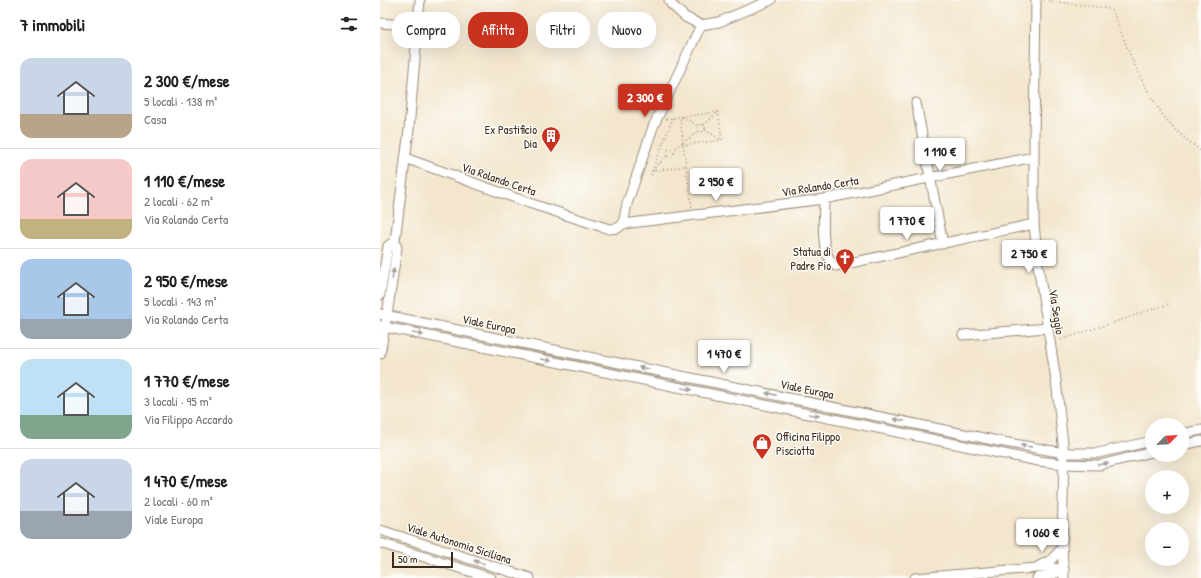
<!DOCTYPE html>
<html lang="it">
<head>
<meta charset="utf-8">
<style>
  :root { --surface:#fff; --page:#f6f6f6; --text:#202124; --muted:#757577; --line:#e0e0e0; --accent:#c8321e }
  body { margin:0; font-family:"Patrick Hand",sans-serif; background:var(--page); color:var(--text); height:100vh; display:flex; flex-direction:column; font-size:15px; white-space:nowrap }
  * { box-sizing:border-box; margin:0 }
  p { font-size:13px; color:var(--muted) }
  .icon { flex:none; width:22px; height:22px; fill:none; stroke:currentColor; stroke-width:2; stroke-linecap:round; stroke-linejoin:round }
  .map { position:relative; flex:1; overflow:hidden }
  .panel { display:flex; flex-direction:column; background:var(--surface); width:380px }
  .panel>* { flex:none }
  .top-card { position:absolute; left:12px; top:12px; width:380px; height:36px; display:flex; gap:8px }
  .needle { width:26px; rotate:66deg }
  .fabs { position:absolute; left:765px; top:418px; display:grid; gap:8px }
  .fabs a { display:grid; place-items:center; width:44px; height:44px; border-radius:50%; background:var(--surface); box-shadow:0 4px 16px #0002; font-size:20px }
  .scale { position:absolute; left:12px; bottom:10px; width:61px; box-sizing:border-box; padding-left:4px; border:2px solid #3b2a1e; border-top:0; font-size:11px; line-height:14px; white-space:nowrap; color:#3b2a1e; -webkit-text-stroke:3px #fdfcf7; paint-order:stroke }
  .price { position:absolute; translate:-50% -34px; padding:0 9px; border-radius:4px; background:#fff; color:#222; font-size:13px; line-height:26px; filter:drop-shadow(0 1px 2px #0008) }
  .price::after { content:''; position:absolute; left:50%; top:24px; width:12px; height:9px; margin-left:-6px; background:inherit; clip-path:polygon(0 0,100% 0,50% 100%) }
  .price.active { background:var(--accent); color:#fff }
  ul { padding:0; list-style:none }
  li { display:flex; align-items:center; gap:12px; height:100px; padding:0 20px }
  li+li { border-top:1px solid var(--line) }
  li span { display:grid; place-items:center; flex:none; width:112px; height:80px; border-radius:12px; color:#555 }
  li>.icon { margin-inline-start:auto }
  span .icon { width:48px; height:48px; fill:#fffc; stroke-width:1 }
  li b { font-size:17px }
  h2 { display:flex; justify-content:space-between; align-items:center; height:48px; padding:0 20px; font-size:17px }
  .pill { padding:0 14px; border-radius:16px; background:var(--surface); box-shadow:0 4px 16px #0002; font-size:14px; line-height:36px }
  .pill.active { background:var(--accent); color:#fff }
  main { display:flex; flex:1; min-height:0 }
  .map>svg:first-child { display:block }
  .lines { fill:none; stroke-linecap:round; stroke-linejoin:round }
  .minor-casing { stroke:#978876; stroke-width:11 }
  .path { stroke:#978876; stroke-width:1.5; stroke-dasharray:1 3; stroke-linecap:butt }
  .minor { stroke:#fff; stroke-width:9 }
  .oneway { fill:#a79f9a }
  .labels { text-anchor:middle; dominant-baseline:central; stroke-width:3; stroke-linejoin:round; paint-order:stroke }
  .poi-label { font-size:12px; fill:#3b2a1e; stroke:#fdfcf7; text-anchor:end }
  .street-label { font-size:12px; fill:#3b2a1e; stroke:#fdfcf7 }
</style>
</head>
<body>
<main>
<section class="panel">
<h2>7 immobili<svg class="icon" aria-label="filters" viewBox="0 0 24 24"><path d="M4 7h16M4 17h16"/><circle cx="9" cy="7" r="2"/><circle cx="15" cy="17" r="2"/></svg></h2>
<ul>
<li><span style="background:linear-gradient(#c9d6e8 70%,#b9a48a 0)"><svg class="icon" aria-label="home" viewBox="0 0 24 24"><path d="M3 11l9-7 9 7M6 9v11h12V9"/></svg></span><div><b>2 300 €/mese</b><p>5 locali · 138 m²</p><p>Casa</p></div></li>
<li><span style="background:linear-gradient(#f6c9c9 75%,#c2b280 0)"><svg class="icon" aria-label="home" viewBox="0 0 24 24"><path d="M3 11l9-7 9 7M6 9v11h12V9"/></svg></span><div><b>1 110 €/mese</b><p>2 locali · 62 m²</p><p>Via Rolando Certa</p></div></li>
<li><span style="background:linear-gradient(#a9c7e8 75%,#9aa5b1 0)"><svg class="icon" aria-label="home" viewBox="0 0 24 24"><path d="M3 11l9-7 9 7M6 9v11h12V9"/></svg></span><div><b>2 950 €/mese</b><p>5 locali · 143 m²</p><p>Via Rolando Certa</p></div></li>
<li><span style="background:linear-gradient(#bfe0f5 70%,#7fa58c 0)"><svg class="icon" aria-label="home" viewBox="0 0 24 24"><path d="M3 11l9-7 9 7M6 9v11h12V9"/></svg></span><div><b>1 770 €/mese</b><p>3 locali · 95 m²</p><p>Via Filippo Accardo</p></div></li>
<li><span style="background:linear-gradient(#c9d6e8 65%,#9aa5b1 0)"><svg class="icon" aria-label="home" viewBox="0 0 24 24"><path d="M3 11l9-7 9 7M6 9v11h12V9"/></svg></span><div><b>1 470 €/mese</b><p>2 locali · 60 m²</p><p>Viale Europa</p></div></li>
</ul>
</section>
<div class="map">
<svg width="821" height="578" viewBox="0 0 821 578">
  <rect width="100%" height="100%" fill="#fdfcf7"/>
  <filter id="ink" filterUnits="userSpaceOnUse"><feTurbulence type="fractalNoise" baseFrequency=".025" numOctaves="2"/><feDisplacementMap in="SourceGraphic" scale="8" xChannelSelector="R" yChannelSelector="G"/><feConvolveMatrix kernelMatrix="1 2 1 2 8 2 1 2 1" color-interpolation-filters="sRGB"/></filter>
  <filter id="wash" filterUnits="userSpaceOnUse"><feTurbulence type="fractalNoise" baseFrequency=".012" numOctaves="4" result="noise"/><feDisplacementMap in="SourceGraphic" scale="16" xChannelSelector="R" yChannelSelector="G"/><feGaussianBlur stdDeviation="0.9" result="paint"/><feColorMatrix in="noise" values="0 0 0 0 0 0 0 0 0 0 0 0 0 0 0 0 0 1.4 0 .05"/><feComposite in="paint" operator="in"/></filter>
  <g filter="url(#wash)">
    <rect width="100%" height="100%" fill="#f3e6cd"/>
  </g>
  <g filter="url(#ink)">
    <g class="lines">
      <g class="minor-casing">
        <g id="minor">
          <path d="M289 0 291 4 305 17 321 25 339 22 391 0"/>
          <path d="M656 0 654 138V224L658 265 676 380 684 453 682 548 684 578"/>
          <path d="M0 23 38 26"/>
          <path d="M536 103 563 244"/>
          <path d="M25 158 152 204 229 229 238 228 243 224 444 199 654 157"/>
          <path d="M444 199C444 217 439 256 456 266L654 224"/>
          <path d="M243 224 247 204 273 127 321 25"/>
          <path d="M0 295 8 246 15 241"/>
          <path d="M0 314 618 441 684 453H718L772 441"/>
          <path d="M0 326 658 461 684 464 719 465 772 452"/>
          <path d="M583 335 667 328"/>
          <path d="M0 354 7 315 17 248 15 241 29 129 40 0"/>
          <path d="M802 434 821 430"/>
          <path d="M802 445 821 441"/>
          <path d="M0 530 150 578"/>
          <path d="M0 543 111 578"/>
          <path d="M659 566 671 560 682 548"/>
          <path d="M535 578 668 567 684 570"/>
          <path d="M657 578 668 576 684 570"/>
        </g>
      </g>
      <g class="path">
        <path d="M664 0 725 8 731 10 734 14C748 52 766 97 793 127 801 136 812 143 821 151"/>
        <path d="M302 117 318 126"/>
        <path d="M293 118 272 171 306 166 303 145 342 140 338 112 300 117"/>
        <path d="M286 119 300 117 303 142 293 150"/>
        <circle cx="321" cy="128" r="4"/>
        <path d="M324 125 338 112"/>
        <path d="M325 130 342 140"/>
        <path d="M303 143 318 131"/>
        <circle cx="290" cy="153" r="4"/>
        <path d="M306 166 312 208"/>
        <path d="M271 175 277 165 287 156"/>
        <path d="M677 341 789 304"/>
      </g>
      <use href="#minor" class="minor"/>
    </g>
    <defs><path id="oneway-solid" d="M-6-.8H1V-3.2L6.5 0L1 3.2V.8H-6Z"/></defs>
    <g class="oneway">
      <use href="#oneway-solid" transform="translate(13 274) rotate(-82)"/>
      <use href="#oneway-solid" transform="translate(38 334) rotate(12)"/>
      <use href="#oneway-solid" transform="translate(166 360) rotate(12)"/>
      <use href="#oneway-solid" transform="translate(264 368) rotate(-168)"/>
      <use href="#oneway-solid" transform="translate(307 389) rotate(12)"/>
      <use href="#oneway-solid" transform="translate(391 394) rotate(-168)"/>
      <use href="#oneway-solid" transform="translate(434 415) rotate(10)"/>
      <use href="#oneway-solid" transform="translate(519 420) rotate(-169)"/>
      <use href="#oneway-solid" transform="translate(646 446) rotate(-169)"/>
      <use href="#oneway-solid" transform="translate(723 464) rotate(-10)"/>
      <use href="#oneway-solid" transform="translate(99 562) rotate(-162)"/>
    </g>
  </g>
  <defs>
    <g id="building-pin" transform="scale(1)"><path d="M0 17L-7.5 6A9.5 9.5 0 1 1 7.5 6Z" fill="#c8321e" stroke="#fdfcf7"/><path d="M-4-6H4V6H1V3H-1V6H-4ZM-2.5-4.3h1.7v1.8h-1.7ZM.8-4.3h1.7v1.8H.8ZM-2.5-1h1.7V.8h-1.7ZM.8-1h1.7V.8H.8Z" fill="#fff"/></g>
    <g id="church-pin" transform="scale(1)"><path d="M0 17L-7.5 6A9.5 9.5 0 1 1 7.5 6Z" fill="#c8321e" stroke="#fdfcf7"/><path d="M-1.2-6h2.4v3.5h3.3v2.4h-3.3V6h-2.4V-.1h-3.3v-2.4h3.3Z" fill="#fff"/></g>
    <g id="shop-pin" transform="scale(1)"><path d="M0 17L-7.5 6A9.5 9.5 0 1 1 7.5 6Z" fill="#c8321e" stroke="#fdfcf7"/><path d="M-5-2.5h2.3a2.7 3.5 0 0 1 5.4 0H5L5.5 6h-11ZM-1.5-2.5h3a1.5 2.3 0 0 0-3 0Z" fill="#fff"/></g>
  </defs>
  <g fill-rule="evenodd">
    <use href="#building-pin" x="171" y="136"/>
    <use href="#church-pin" x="465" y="258"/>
    <use href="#shop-pin" x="382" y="443"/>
  </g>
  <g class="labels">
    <g class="poi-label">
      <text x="157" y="129">Ex Pastificio<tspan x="157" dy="14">Dia</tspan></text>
      <text x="451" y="251">Statua di<tspan x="451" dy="14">Padre Pio</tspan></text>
      <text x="396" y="436" text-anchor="start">Officina Filippo<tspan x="396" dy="14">Pisciotta</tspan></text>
    </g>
    <g class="street-label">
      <text transform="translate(119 179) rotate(19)">Via Rolando Certa</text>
      <text transform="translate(440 186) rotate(-9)">Via Rolando Certa</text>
      <text transform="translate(677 312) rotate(81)">Via Seggio</text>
      <text transform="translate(109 324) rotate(12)">Viale Europa</text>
      <text transform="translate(427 389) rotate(12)">Viale Europa</text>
      <text transform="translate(79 543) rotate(18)">Viale Autonomia Siciliana</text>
    </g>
  </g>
</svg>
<div class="fabs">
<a><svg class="needle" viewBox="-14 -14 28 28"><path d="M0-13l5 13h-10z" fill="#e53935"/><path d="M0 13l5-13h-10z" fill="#757577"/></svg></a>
<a>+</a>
<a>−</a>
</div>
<div class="scale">50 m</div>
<b class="price active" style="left:265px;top:118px">2 300 €</b>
<b class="price" style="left:560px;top:172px">1 110 €</b>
<b class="price" style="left:336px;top:202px">2 950 €</b>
<b class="price" style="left:527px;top:241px">1 770 €</b>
<b class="price" style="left:649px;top:274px">2 750 €</b>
<b class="price" style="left:344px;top:374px">1 470 €</b>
<b class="price" style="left:662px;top:553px">1 060 €</b>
<div class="top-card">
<a class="pill">Compra</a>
<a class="pill active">Affitta</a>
<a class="pill">Filtri</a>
<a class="pill">Nuovo</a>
</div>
</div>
</main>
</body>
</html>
